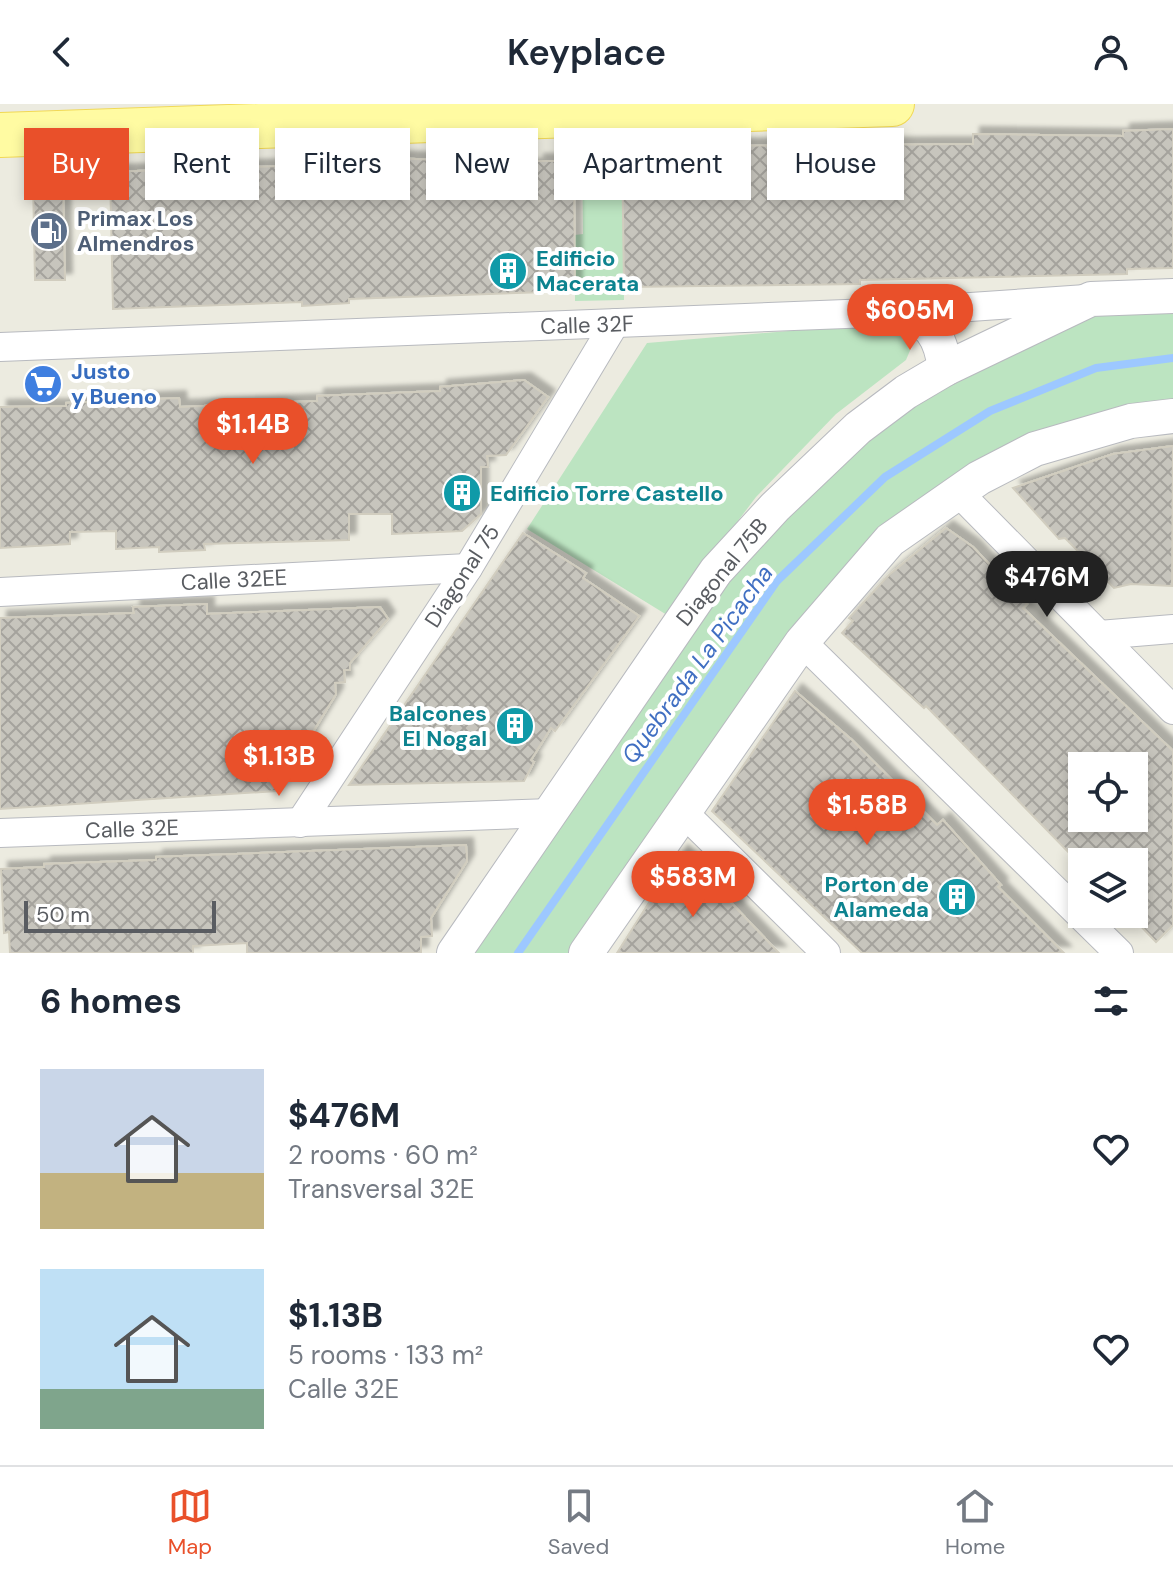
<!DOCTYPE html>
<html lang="en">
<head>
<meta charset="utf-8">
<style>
  :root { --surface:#fff; --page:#f2f2f3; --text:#1f2937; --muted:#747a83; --line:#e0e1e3; --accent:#e9502a }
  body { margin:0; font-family:"DM Sans",sans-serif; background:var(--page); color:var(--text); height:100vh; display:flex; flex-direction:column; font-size:30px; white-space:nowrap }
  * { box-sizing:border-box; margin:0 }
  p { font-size:26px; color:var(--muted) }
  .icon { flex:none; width:44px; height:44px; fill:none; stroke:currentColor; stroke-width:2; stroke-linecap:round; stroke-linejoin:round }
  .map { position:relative; height:849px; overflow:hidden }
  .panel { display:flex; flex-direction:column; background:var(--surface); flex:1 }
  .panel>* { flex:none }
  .top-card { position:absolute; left:24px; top:24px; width:1126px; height:72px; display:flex; gap:16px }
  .fabs { position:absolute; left:1068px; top:648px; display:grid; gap:16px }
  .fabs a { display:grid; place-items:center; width:80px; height:80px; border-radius:0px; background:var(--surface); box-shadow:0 4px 12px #0003; font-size:40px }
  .scale { position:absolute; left:24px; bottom:20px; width:192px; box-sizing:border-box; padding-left:8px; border:4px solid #595c61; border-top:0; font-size:22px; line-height:28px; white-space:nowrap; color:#595c61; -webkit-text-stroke:6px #fff; paint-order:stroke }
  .price { position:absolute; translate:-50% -68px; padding:0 18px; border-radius:28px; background:var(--accent); color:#fff; font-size:26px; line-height:52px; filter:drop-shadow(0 2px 4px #0008) }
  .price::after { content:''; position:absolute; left:50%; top:48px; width:24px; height:18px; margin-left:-12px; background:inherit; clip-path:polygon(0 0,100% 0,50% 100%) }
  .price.active { background:#222; color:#fff }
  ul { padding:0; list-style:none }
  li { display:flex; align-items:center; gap:24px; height:200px; padding:0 40px }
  li span { display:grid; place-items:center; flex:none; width:224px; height:160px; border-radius:0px; color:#555 }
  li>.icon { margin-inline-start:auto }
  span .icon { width:96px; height:96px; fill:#fffc; stroke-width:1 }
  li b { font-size:34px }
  h2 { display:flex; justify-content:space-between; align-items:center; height:96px; padding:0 40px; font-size:34px }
  .pill { padding:0 28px; border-radius:0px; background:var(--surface); box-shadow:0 4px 12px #0003; font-size:28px; line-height:72px }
  .pill.active { background:var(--accent); color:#fff }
  header { display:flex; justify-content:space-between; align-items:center; height:104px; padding:0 40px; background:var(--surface); font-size:36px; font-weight:600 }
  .dock { display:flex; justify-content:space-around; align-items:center; height:112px; border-top:2px solid var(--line); background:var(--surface); font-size:22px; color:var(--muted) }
  .dock a { display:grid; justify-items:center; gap:4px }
  .dock .active { color:var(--accent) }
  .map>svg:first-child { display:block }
  .green { fill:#bce4c1 }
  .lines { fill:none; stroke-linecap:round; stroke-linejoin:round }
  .stream { stroke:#9dc8ff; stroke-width:8 }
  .building { fill:url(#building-cross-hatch); stroke:#d1cdbf; stroke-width:2; fill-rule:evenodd; filter:url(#shadow) }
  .minor-casing { stroke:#b8babf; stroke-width:30 }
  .tertiary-casing { stroke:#b8babf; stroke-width:36 }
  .primary-casing { stroke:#f1d854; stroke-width:46 }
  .minor { stroke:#fff; stroke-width:28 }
  .tertiary { stroke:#fff; stroke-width:34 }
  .primary { stroke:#fffba2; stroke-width:44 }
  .labels { text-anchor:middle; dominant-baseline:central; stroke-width:8; stroke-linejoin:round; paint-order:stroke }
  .service-label { font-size:22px; font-weight:bold; fill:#4e5e75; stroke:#fff; text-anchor:start }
  .culture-label { font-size:22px; font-weight:bold; fill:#0d838f; stroke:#fff; text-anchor:start }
  .street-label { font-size:22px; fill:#595c61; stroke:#fff }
  .shop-label { font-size:22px; font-weight:bold; fill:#366cbe; stroke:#fff; text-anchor:start }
  .water-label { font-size:24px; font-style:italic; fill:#406fc2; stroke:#fff }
</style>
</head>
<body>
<header><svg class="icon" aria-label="back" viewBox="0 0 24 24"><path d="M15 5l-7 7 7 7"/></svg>Keyplace<svg class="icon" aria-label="person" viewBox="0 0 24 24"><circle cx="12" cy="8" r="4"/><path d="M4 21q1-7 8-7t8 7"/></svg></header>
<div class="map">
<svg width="1173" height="849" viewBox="0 0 1173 849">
  <defs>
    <pattern id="building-cross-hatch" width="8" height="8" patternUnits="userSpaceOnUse" patternTransform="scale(2)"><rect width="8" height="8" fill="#c7c5bd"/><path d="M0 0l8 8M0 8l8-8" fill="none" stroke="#a5a39d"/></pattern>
    <filter id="shadow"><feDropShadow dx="7" dy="-7" stdDeviation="2" flood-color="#0004"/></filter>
  </defs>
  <rect width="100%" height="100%" fill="#ecebe0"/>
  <g class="green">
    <path d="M622 42 624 196 575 197V131L583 130 582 43Z"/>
    <path d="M1173 192V312L1035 345 890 436 586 849H454L716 467 858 324 1046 217Z"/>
    <path d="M905 217 914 237 906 256 836 310 756 393 667 511 527 425 647 239Z"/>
  </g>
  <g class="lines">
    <path class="stream" d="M518 849 777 477 885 373 990 307 1096 264 1173 254"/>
  </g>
  <g class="building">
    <path d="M1173 25V164L1127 165V170L860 176V180L624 183 622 42 656 40V46H665V49L708 48V42L973 40V30L1123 32V27Z"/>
    <path d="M392 54 485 58V64L537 62V57H574L575 187 349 195V199L302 202V198L113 205 110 68 392 58Z"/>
    <path d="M33 77H63L65 176H35Z"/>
    <path d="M524 276 548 293 506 351 487 352 488 363H481V410L462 427 392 430V410H349V436L204 440 205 446 159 448V443L116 445V427L70 428V440L0 444V303L66 302V299L179 294 180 303 317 297V292L440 287V283Z"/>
    <path d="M1173 342 1172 482 1131 480 1114 484 1065 434 1059 435 1013 384 1113 350Z"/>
    <path d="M946 424 973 443 1027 500 1023 504 1173 647V821L1156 838 1134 815V758H1078L926 602 924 604 842 529 853 517 849 514 889 471ZM1082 662H1134V714H1082Z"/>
    <path d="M523 429 586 469 583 474 639 512 555 627 551 624 531 656 534 658 524 677 349 681Z"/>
    <path d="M207 500V510L380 503 388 515 350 559V566H344L345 578 335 579 336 590 277 687 0 705V514L134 509 133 503Z"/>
    <path d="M795 587 852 636 937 721 943 716 1001 781 998 783 1064 849H862L712 707Z"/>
    <path d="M466 741 467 757 431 814 432 832 421 833V849H247V839L193 842V849H10L9 828 4 829 1 765 44 763V760L156 756V753Z"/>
    <path d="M681 748 716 783 779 849H617Z"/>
  </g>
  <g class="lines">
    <g class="minor-casing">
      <g id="minor">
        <path d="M0 243 897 208 1086 195"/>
        <path d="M958 388 1173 606"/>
        <path d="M0 488 468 464"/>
        <path d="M1099 531 1173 525"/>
        <path d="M802 538 1119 849"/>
        <path d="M684 709 826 849"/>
        <path d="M300 719 468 464 615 219"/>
        <path d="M0 729 551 709"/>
      </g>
    </g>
    <g class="tertiary-casing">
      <g id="tertiary">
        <path d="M897 208C930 214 941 233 945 265"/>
        <path d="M454 849 716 467 775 403 858 324 906 288 945 265 1091 195 1173 192"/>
        <path d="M586 849 802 538 890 436 979 374 1035 345 1131 317 1173 312"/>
      </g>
    </g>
    <g class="primary-casing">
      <path id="primary" d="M0 31 892 0"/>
    </g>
    <use href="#minor" class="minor"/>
    <use href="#tertiary" class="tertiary"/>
    <use href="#primary" class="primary"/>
  </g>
  <defs>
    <g id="fuel-disc" transform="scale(2)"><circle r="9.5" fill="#5c6f8a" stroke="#fff"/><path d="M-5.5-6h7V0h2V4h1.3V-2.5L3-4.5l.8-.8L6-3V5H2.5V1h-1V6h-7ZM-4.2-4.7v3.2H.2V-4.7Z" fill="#fff"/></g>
    <g id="building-disc" transform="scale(2)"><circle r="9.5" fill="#0f9aa8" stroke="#fff"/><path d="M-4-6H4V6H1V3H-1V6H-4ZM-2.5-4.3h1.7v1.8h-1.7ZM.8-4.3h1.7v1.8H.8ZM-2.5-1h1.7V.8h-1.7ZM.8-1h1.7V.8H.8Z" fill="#fff"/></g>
    <g id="supermarket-disc" transform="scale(2)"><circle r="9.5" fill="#3f7fe0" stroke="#fff"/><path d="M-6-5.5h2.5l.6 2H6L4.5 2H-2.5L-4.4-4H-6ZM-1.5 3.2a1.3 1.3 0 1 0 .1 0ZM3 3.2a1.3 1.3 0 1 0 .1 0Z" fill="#fff"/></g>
  </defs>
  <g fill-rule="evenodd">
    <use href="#fuel-disc" x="49" y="127"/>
    <use href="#building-disc" x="508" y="167"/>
    <use href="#supermarket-disc" x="43" y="280"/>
    <use href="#building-disc" x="462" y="389"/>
    <use href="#building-disc" x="515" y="622"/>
    <use href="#building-disc" x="957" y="793"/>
  </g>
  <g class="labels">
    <g class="service-label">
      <text x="77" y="114">Primax Los<tspan x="77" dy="25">Almendros</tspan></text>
    </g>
    <g class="culture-label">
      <text x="536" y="154">Edificio<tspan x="536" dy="25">Macerata</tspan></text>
      <text x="490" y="389">Edificio Torre Castello</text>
      <text x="487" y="609" text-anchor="end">Balcones<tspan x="487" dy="25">El Nogal</tspan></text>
      <text x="929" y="780" text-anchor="end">Porton de<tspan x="929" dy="25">Alameda</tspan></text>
    </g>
    <g class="street-label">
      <text transform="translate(587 221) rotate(-2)">Calle 32F</text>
      <text transform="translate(722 468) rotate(-51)">Diagonal 75B</text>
      <text transform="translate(462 472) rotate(-57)">Diagonal 75</text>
      <text transform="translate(234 476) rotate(-3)">Calle 32EE</text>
      <text transform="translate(132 725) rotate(-2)">Calle 32E</text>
    </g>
    <g class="shop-label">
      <text x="71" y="267">Justo<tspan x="71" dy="25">y Bueno</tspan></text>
    </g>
    <g class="water-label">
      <text transform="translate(697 560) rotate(-54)">Quebrada La Picacha</text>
    </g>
  </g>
</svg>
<div class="fabs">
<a><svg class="icon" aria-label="locate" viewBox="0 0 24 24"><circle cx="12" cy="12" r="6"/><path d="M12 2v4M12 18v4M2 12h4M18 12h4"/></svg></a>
<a><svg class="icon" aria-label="layers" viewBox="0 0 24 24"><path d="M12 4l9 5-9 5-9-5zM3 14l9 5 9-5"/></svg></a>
</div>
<div class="scale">50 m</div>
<b class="price" style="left:910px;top:248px">$605M</b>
<b class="price" style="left:253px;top:362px">$1.14B</b>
<b class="price active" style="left:1047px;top:515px">$476M</b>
<b class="price" style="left:279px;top:694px">$1.13B</b>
<b class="price" style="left:867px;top:743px">$1.58B</b>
<b class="price" style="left:693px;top:815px">$583M</b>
<div class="top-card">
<a class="pill active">Buy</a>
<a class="pill">Rent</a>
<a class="pill">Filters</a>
<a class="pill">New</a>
<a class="pill">Apartment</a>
<a class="pill">House</a>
</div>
</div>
<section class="panel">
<h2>6 homes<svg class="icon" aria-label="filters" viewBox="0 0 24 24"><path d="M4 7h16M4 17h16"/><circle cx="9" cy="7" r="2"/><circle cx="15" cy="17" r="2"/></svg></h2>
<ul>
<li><span style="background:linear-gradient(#c9d6e8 65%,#c2b280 0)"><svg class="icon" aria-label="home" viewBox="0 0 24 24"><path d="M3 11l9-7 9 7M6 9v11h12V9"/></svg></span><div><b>$476M</b><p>2 rooms · 60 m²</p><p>Transversal 32E</p></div><svg class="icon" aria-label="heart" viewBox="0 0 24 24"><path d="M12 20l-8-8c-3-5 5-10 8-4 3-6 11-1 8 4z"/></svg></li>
<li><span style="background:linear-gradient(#bfe0f5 75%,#7fa58c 0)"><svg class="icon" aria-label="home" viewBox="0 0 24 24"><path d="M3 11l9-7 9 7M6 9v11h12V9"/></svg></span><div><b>$1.13B</b><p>5 rooms · 133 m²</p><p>Calle 32E</p></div><svg class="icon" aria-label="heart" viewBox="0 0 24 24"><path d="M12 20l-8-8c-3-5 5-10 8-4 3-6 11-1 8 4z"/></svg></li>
</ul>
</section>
<nav class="dock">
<a class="active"><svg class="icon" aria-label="map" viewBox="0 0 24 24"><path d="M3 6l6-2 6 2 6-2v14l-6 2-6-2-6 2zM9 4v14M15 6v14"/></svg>Map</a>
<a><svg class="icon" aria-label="saved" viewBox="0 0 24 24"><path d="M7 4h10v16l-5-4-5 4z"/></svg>Saved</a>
<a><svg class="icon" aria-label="home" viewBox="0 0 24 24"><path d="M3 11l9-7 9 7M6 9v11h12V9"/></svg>Home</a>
</nav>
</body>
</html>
